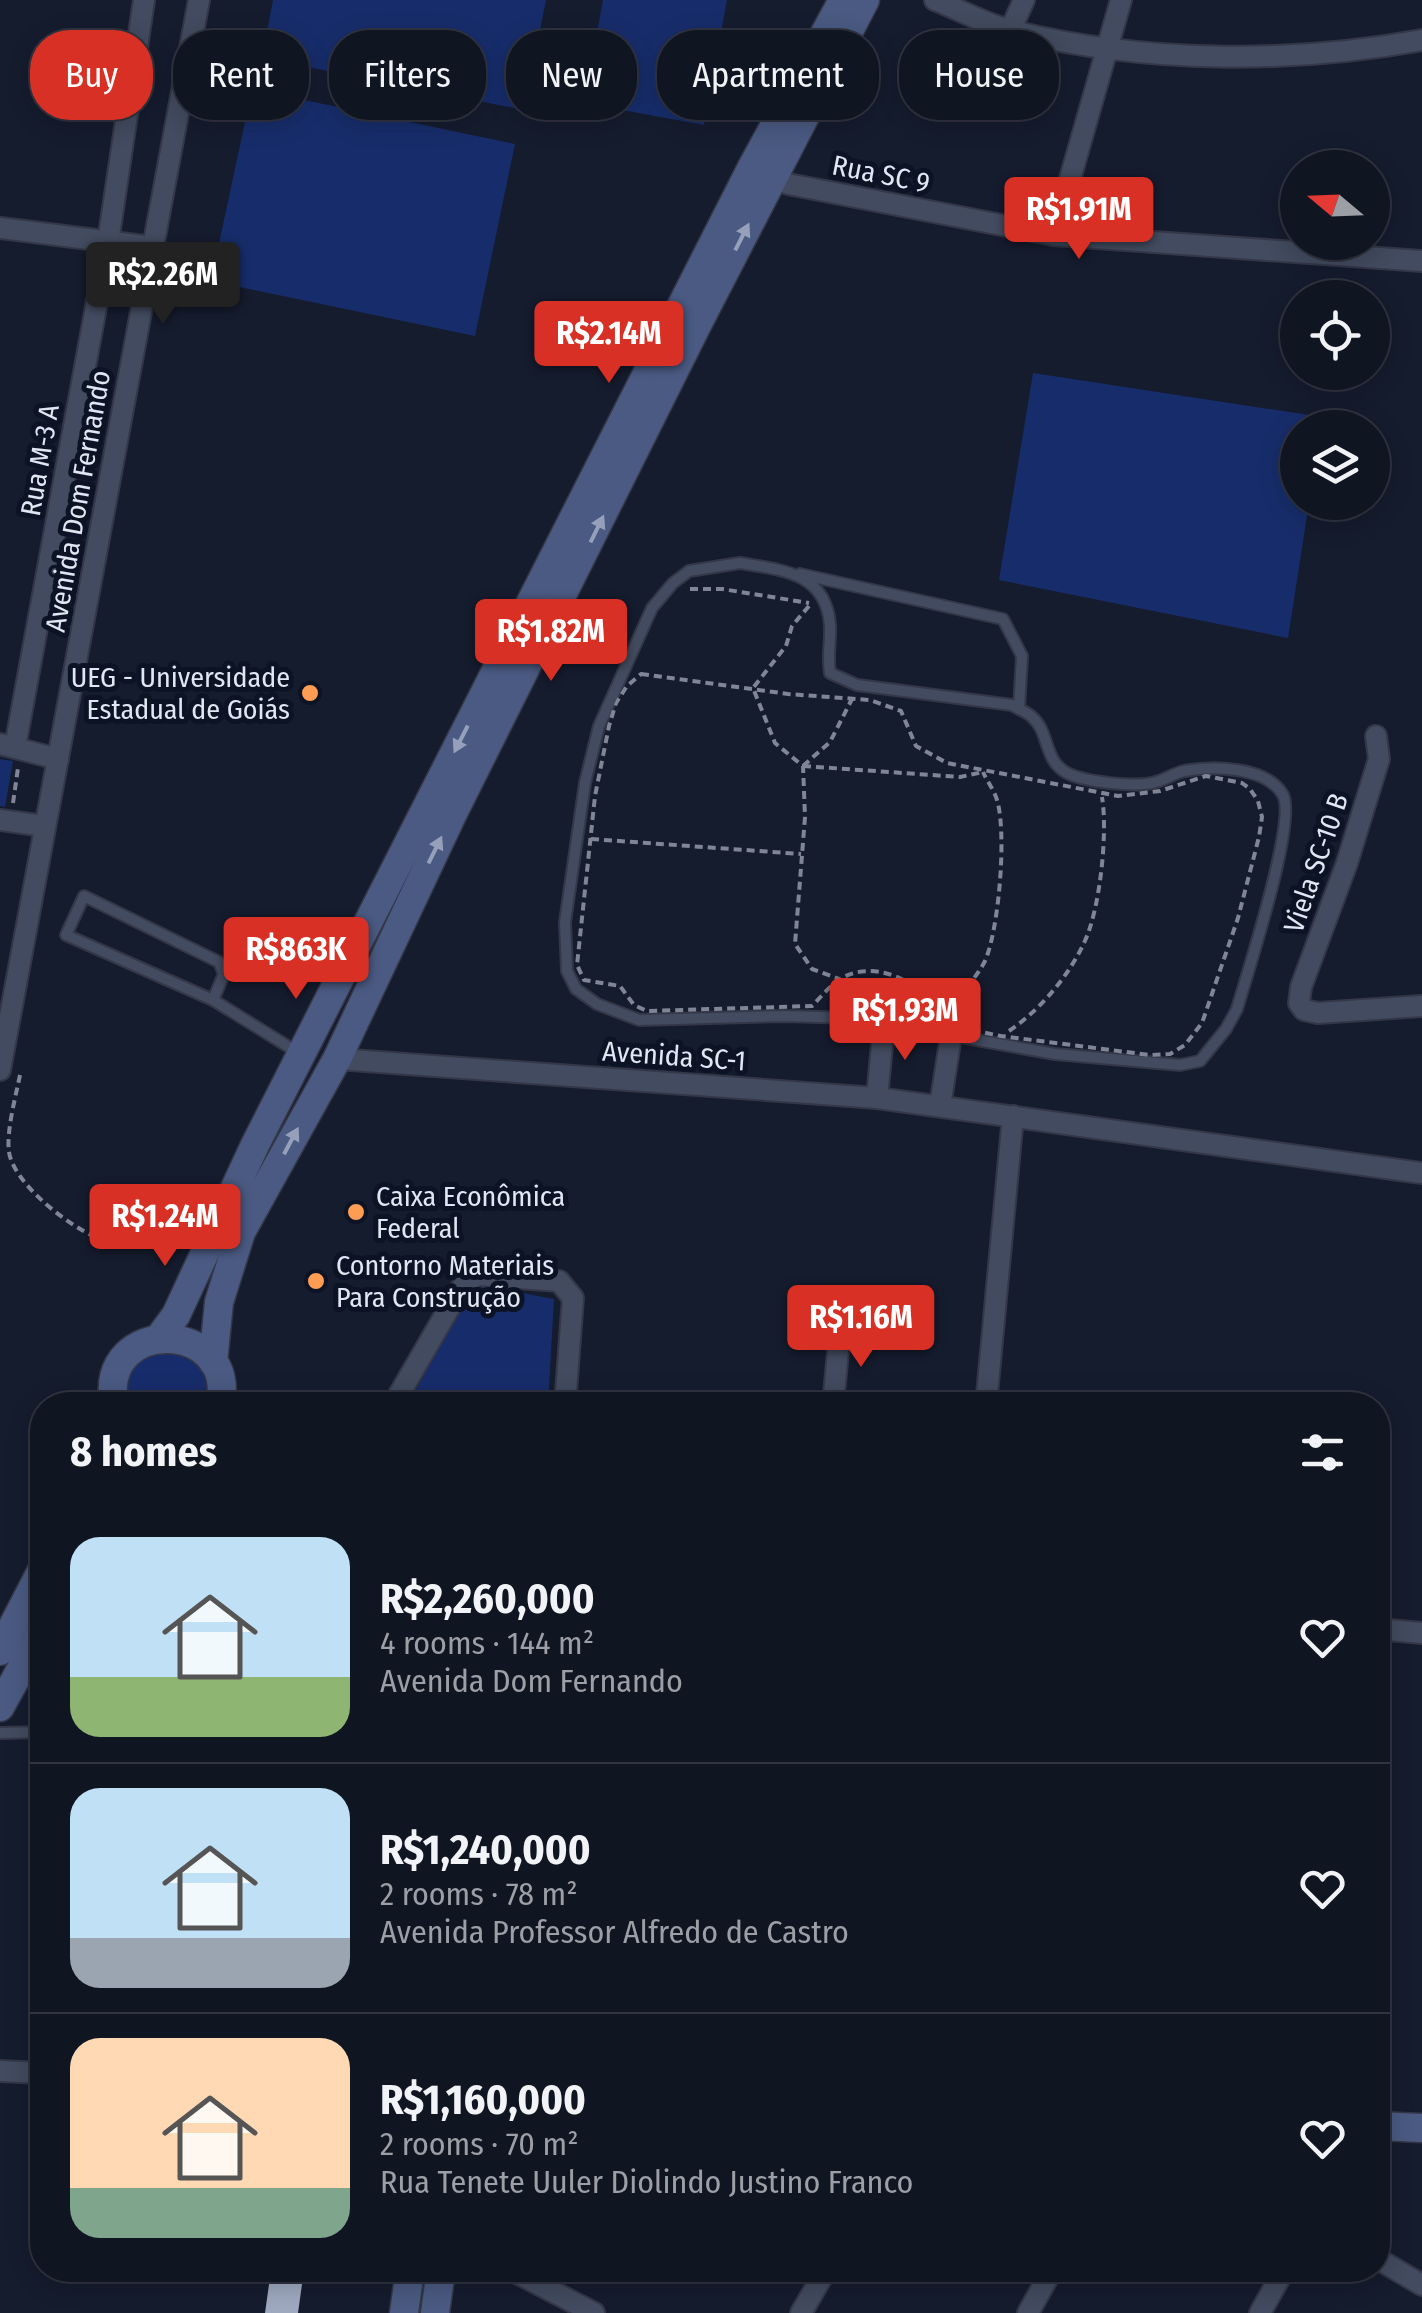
<!DOCTYPE html>
<html lang="en">
<head>
<meta charset="utf-8">
<style>
  :root { --surface:#101522; --page:#1e222f; --text:#f1f3f6; --muted:#9c9fa5; --line:#303440; --accent:#d93025 }
  body { margin:0; font-family:"Fira Sans Condensed",sans-serif; background:var(--page); color:var(--text); height:100vh; display:flex; flex-direction:column; font-size:38px; white-space:nowrap }
  * { box-sizing:border-box; margin:0 }
  p { font-size:32px; color:var(--muted) }
  .icon { flex:none; width:55px; height:55px; fill:none; stroke:currentColor; stroke-width:2; stroke-linecap:round; stroke-linejoin:round }
  .map { position:relative; flex:1; overflow:hidden }
  .drawer { position:absolute; left:30px; top:1392px; width:1360px; height:890px; display:flex; flex-direction:column; background:var(--surface); border-radius:40px; box-shadow:0 5px 25px #0003,0 0 0 2px var(--line) }
  .drawer>* { flex:none }
  .guide { position:absolute; left:30px; top:30px; width:1362px; height:90px; display:flex; gap:20px }
  .needle { width:65px; rotate:289deg }
  .fabs { position:absolute; left:1280px; top:150px; display:grid; gap:20px }
  .fabs a { display:grid; place-items:center; width:110px; height:110px; border-radius:50%; background:var(--surface); box-shadow:0 5px 25px #0003,0 0 0 2px var(--line); font-size:50px }
  .price { position:absolute; translate:-50% -85px; padding:0 22px; border-radius:10px; background:var(--accent); color:#fff; font-size:32px; line-height:65px; filter:drop-shadow(0 2px 5px #0008) }
  .price::after { content:''; position:absolute; left:50%; top:60px; width:30px; height:22px; margin-left:-15px; background:inherit; clip-path:polygon(0 0,100% 0,50% 100%) }
  .price.current { background:#222; color:#fff }
  ul { padding:0; list-style:none }
  li { display:flex; align-items:center; gap:30px; height:250px; padding:0 40px }
  li+li { border-top:2px solid var(--line) }
  li span { display:grid; place-items:center; flex:none; width:280px; height:200px; border-radius:30px; color:#555 }
  li>.icon { margin-inline-start:auto }
  span .icon { width:120px; height:120px; fill:#fffc; stroke-width:1 }
  li b { font-size:42px }
  h2 { display:flex; justify-content:space-between; align-items:center; height:120px; padding:0 40px; font-size:42px }
  .chip { padding:0 35px; border-radius:40px; background:var(--surface); box-shadow:0 5px 25px #0003,0 0 0 2px var(--line); font-size:35px; line-height:90px }
  .chip.current { background:var(--accent); color:#fff }
  .map>svg:first-child { display:block }
  .green { fill:#172d6b }
  .building { fill:#9ea9c0 }
  .lines { fill:none; stroke-linecap:round; stroke-linejoin:round }
  .lane-casing { stroke:#343747; stroke-width:14 }
  .street-casing { stroke:#343747; stroke-width:24 }
  .secondary-casing { stroke:#343747; stroke-width:31 }
  .path { stroke:#808695; stroke-width:4; stroke-dasharray:8 5; stroke-linecap:butt }
  .lane { stroke:#424b5f; stroke-width:10 }
  .street { stroke:#424b5f; stroke-width:20 }
  .secondary { stroke:#4a5a82; stroke-width:28 }
  .oneway { fill:#96a0ba }
  .poi-dot { fill:#fd9d54; stroke:#0c1324; stroke-width:4 }
  .labels { text-anchor:middle; dominant-baseline:central; stroke-width:10; stroke-linejoin:round; paint-order:stroke }
  .street-label { font-size:28px; fill:#e1e6f3; stroke:#0c1324 }
  .poi-label { font-size:28px; fill:#e1e6f3; stroke:#0c1324; text-anchor:start }
</style>
</head>
<body>
<div class="map">
<svg width="1422" height="2313" viewBox="0 0 1422 2313">
  <rect width="100%" height="100%" fill="#151c2e"/>
  <g class="green">
    <path d="M273 0H546L524 110 262 58Z"/>
    <path d="M603 0H727L704 125 584 103Z"/>
    <path d="M252 89 515 144 475 336 211 281Z"/>
    <path d="M1033 373 1322 417 1320 427 1298 428V502L1309 503 1288 638 999 580Z"/>
    <path d="M0 759 13 761 5 807 0 806Z"/>
    <path d="M472 1284 554 1299 548 1405H408Z"/>
    <path d="M161 1350C194 1358 211 1367 206 1405H126C128 1369 128 1366 161 1350Z"/>
  </g>
  <path class="building" d="M271 2270H304L298 2313H265Z"/>
  <g class="lines">
    <g class="lane-casing">
      <g id="lane">
        <path d="M740 563C781 570 826 572 830 625 831 641 827 656 830 673L857 685 1012 705C1018 709 1027 712 1032 717 1050 732 1043 760 1067 773 1085 782 1136 788 1156 782 1166 779 1175 773 1184 771 1212 766 1267 766 1283 795 1297 821 1247 974 1237 1009L1226 1029 1200 1061 1180 1065 1055 1054 854 1018 783 1016 639 1020 597 1004 576 989 567 971 565 922 585 783 599 726 652 608 673 583 689 571Z"/>
        <path d="M800 574 1003 619 1022 656 1019 709"/>
        <path d="M84 896 219 962 224 974 213 1000 66 935Z"/>
        <path d="M213 1000 297 1052"/>
        <path d="M0 1733 42 1732"/>
      </g>
    </g>
    <g class="street-casing">
      <g id="street">
        <path d="M935 0C960 10 987 25 1013 31 1144 63 1290 64 1422 40"/>
        <path d="M1010 31 1024 0"/>
        <path d="M763 172 788 184 1054 235 1422 261"/>
        <path d="M0 228 152 247"/>
        <path d="M1054 235 1121 0"/>
        <path d="M1376 736 1379 759 1347 863 1301 987 1299 1003 1304 1010 1318 1013 1422 1006"/>
        <path d="M0 744 58 759"/>
        <path d="M15 747 108 242 144 0"/>
        <path d="M0 820 44 826"/>
        <path d="M337 1059 877 1098 1422 1173"/>
        <path d="M0 1070 199 0"/>
        <path d="M877 1098 884 1024"/>
        <path d="M940 1106 951 1036"/>
        <path d="M393 1405 459 1291 468 1280 478 1275 559 1281 573 1298 565 1405"/>
        <path d="M833 1405 840 1330"/>
        <path d="M986 1405 1013 1116"/>
        <path d="M1378 1629 1422 1633"/>
        <path d="M0 2071 42 2073"/>
        <path d="M1378 2259 1422 2285"/>
        <path d="M511 2270 594 2313"/>
        <path d="M801 2313 826 2270"/>
        <path d="M1028 2313 1052 2270"/>
        <path d="M1260 2313 1284 2270"/>
      </g>
    </g>
    <g class="secondary-casing">
      <g id="secondary">
        <path d="M159 1338 176 1315 255 1145 751 169 843 0"/>
        <path d="M213 1362 219 1302 241 1232 337 1059 453 813 697 325 865 0"/>
        <path d="M114 1405C98 1314 239 1320 220 1405"/>
        <path d="M0 1651 42 1570"/>
        <path d="M0 1707 42 1631"/>
        <path d="M1378 2126 1422 2128"/>
        <path d="M404 2313 410 2270"/>
        <path d="M435 2313 441 2270"/>
      </g>
    </g>
    <g class="path">
      <path d="M690 589H722L809 603"/>
      <path d="M809 606 792 626 786 646 753 688 775 743 803 766 805 817 795 944 812 969 839 979"/>
      <path d="M641 674 788 694 870 700 901 711 916 746 947 763 1118 796 1160 791 1206 776 1242 783 1250 789 1258 801 1262 817 1259 837 1238 918 1202 1023 1185 1045 1170 1054 1150 1055 1001 1036 936 1023 935 1004C913 980 874 960 842 978 831 984 821 997 812 1006L647 1011 634 1005 620 986 584 980 577 965 595 796 609 726 616 703 627 686Z"/>
      <path d="M803 766 960 777 983 772"/>
      <path d="M803 766 830 742 852 699"/>
      <path d="M13 803 18 768"/>
      <path d="M591 839 801 854"/>
      <path d="M935 1004 945 1007C959 997 977 977 985 961 999 929 1007 833 997 800 994 790 987 781 983 772"/>
      <path d="M1009 1031C1040 1010 1068 977 1084 943 1100 910 1108 833 1102 797"/>
      <path d="M20 1075C16 1095 6 1132 9 1152 14 1188 89 1244 124 1246 149 1247 177 1237 194 1219"/>
    </g>
    <use href="#lane" class="lane"/>
    <use href="#street" class="street"/>
    <use href="#secondary" class="secondary"/>
  </g>
  <defs><path id="oneway-solid" d="M-6-.8H1V-3.2L6.5 0L1 3.2V.8H-6Z" transform="scale(2.5)"/></defs>
  <g class="oneway">
    <use href="#oneway-solid" transform="translate(742 237) rotate(-63)"/>
    <use href="#oneway-solid" transform="translate(597 529) rotate(-64)"/>
    <use href="#oneway-solid" transform="translate(461 739) rotate(117)"/>
    <use href="#oneway-solid" transform="translate(435 850) rotate(-64)"/>
    <use href="#oneway-solid" transform="translate(291 1141) rotate(-62)"/>
  </g>
  <g class="poi-dot">
    <circle cx="310" cy="693" r="10"/>
    <circle cx="356" cy="1212" r="10"/>
    <circle cx="316" cy="1281" r="10"/>
  </g>
  <g class="labels">
    <g class="street-label">
      <text transform="translate(881 174) rotate(11)">Rua SC 9</text>
      <text transform="translate(40 460) rotate(-80)">Rua M-3 A</text>
      <text transform="translate(78 501) rotate(-80)">Avenida Dom Fernando</text>
      <text transform="translate(1316 863) rotate(-71)">Viela SC-10 B</text>
      <text transform="translate(674 1056) rotate(4)">Avenida SC-1</text>
    </g>
    <g class="poi-label">
      <text x="290" y="677" text-anchor="end">UEG - Universidade<tspan x="290" dy="32">Estadual de Goiás</tspan></text>
      <text x="376" y="1196">Caixa Econômica<tspan x="376" dy="32">Federal</tspan></text>
      <text x="336" y="1265">Contorno Materiais<tspan x="336" dy="32">Para Construção</tspan></text>
    </g>
  </g>
</svg>
<div class="fabs">
<a><svg class="needle" viewBox="-14 -14 28 28"><path d="M0-13l5 13h-10z" fill="#e53935"/><path d="M0 13l5-13h-10z" fill="#9c9fa5"/></svg></a>
<a><svg class="icon" aria-label="locate" viewBox="0 0 24 24"><circle cx="12" cy="12" r="6"/><path d="M12 2v4M12 18v4M2 12h4M18 12h4"/></svg></a>
<a><svg class="icon" aria-label="layers" viewBox="0 0 24 24"><path d="M12 4l9 5-9 5-9-5zM3 14l9 5 9-5"/></svg></a>
</div>
<b class="price" style="left:1079px;top:262px">R$1.91M</b>
<b class="price current" style="left:163px;top:327px">R$2.26M</b>
<b class="price" style="left:609px;top:386px">R$2.14M</b>
<b class="price" style="left:551px;top:684px">R$1.82M</b>
<b class="price" style="left:296px;top:1002px">R$863K</b>
<b class="price" style="left:905px;top:1063px">R$1.93M</b>
<b class="price" style="left:165px;top:1269px">R$1.24M</b>
<b class="price" style="left:861px;top:1370px">R$1.16M</b>
<div class="guide">
<a class="chip current">Buy</a>
<a class="chip">Rent</a>
<a class="chip">Filters</a>
<a class="chip">New</a>
<a class="chip">Apartment</a>
<a class="chip">House</a>
</div>
<section class="drawer">
<h2>8 homes<svg class="icon" aria-label="filters" viewBox="0 0 24 24"><path d="M4 7h16M4 17h16"/><circle cx="9" cy="7" r="2"/><circle cx="15" cy="17" r="2"/></svg></h2>
<ul>
<li><span style="background:linear-gradient(#bfe0f5 70%,#8fb573 0)"><svg class="icon" aria-label="home" viewBox="0 0 24 24"><path d="M3 11l9-7 9 7M6 9v11h12V9"/></svg></span><div><b>R$2,260,000</b><p>4 rooms · 144 m²</p><p>Avenida Dom Fernando</p></div><svg class="icon" aria-label="heart" viewBox="0 0 24 24"><path d="M12 20l-8-8c-3-5 5-10 8-4 3-6 11-1 8 4z"/></svg></li>
<li><span style="background:linear-gradient(#bfe0f5 75%,#9aa5b1 0)"><svg class="icon" aria-label="home" viewBox="0 0 24 24"><path d="M3 11l9-7 9 7M6 9v11h12V9"/></svg></span><div><b>R$1,240,000</b><p>2 rooms · 78 m²</p><p>Avenida Professor Alfredo de Castro</p></div><svg class="icon" aria-label="heart" viewBox="0 0 24 24"><path d="M12 20l-8-8c-3-5 5-10 8-4 3-6 11-1 8 4z"/></svg></li>
<li><span style="background:linear-gradient(#ffd9b3 75%,#7fa58c 0)"><svg class="icon" aria-label="home" viewBox="0 0 24 24"><path d="M3 11l9-7 9 7M6 9v11h12V9"/></svg></span><div><b>R$1,160,000</b><p>2 rooms · 70 m²</p><p>Rua Tenete Uuler Diolindo Justino Franco</p></div><svg class="icon" aria-label="heart" viewBox="0 0 24 24"><path d="M12 20l-8-8c-3-5 5-10 8-4 3-6 11-1 8 4z"/></svg></li>
</ul>
</section>
</div>
</body>
</html>
